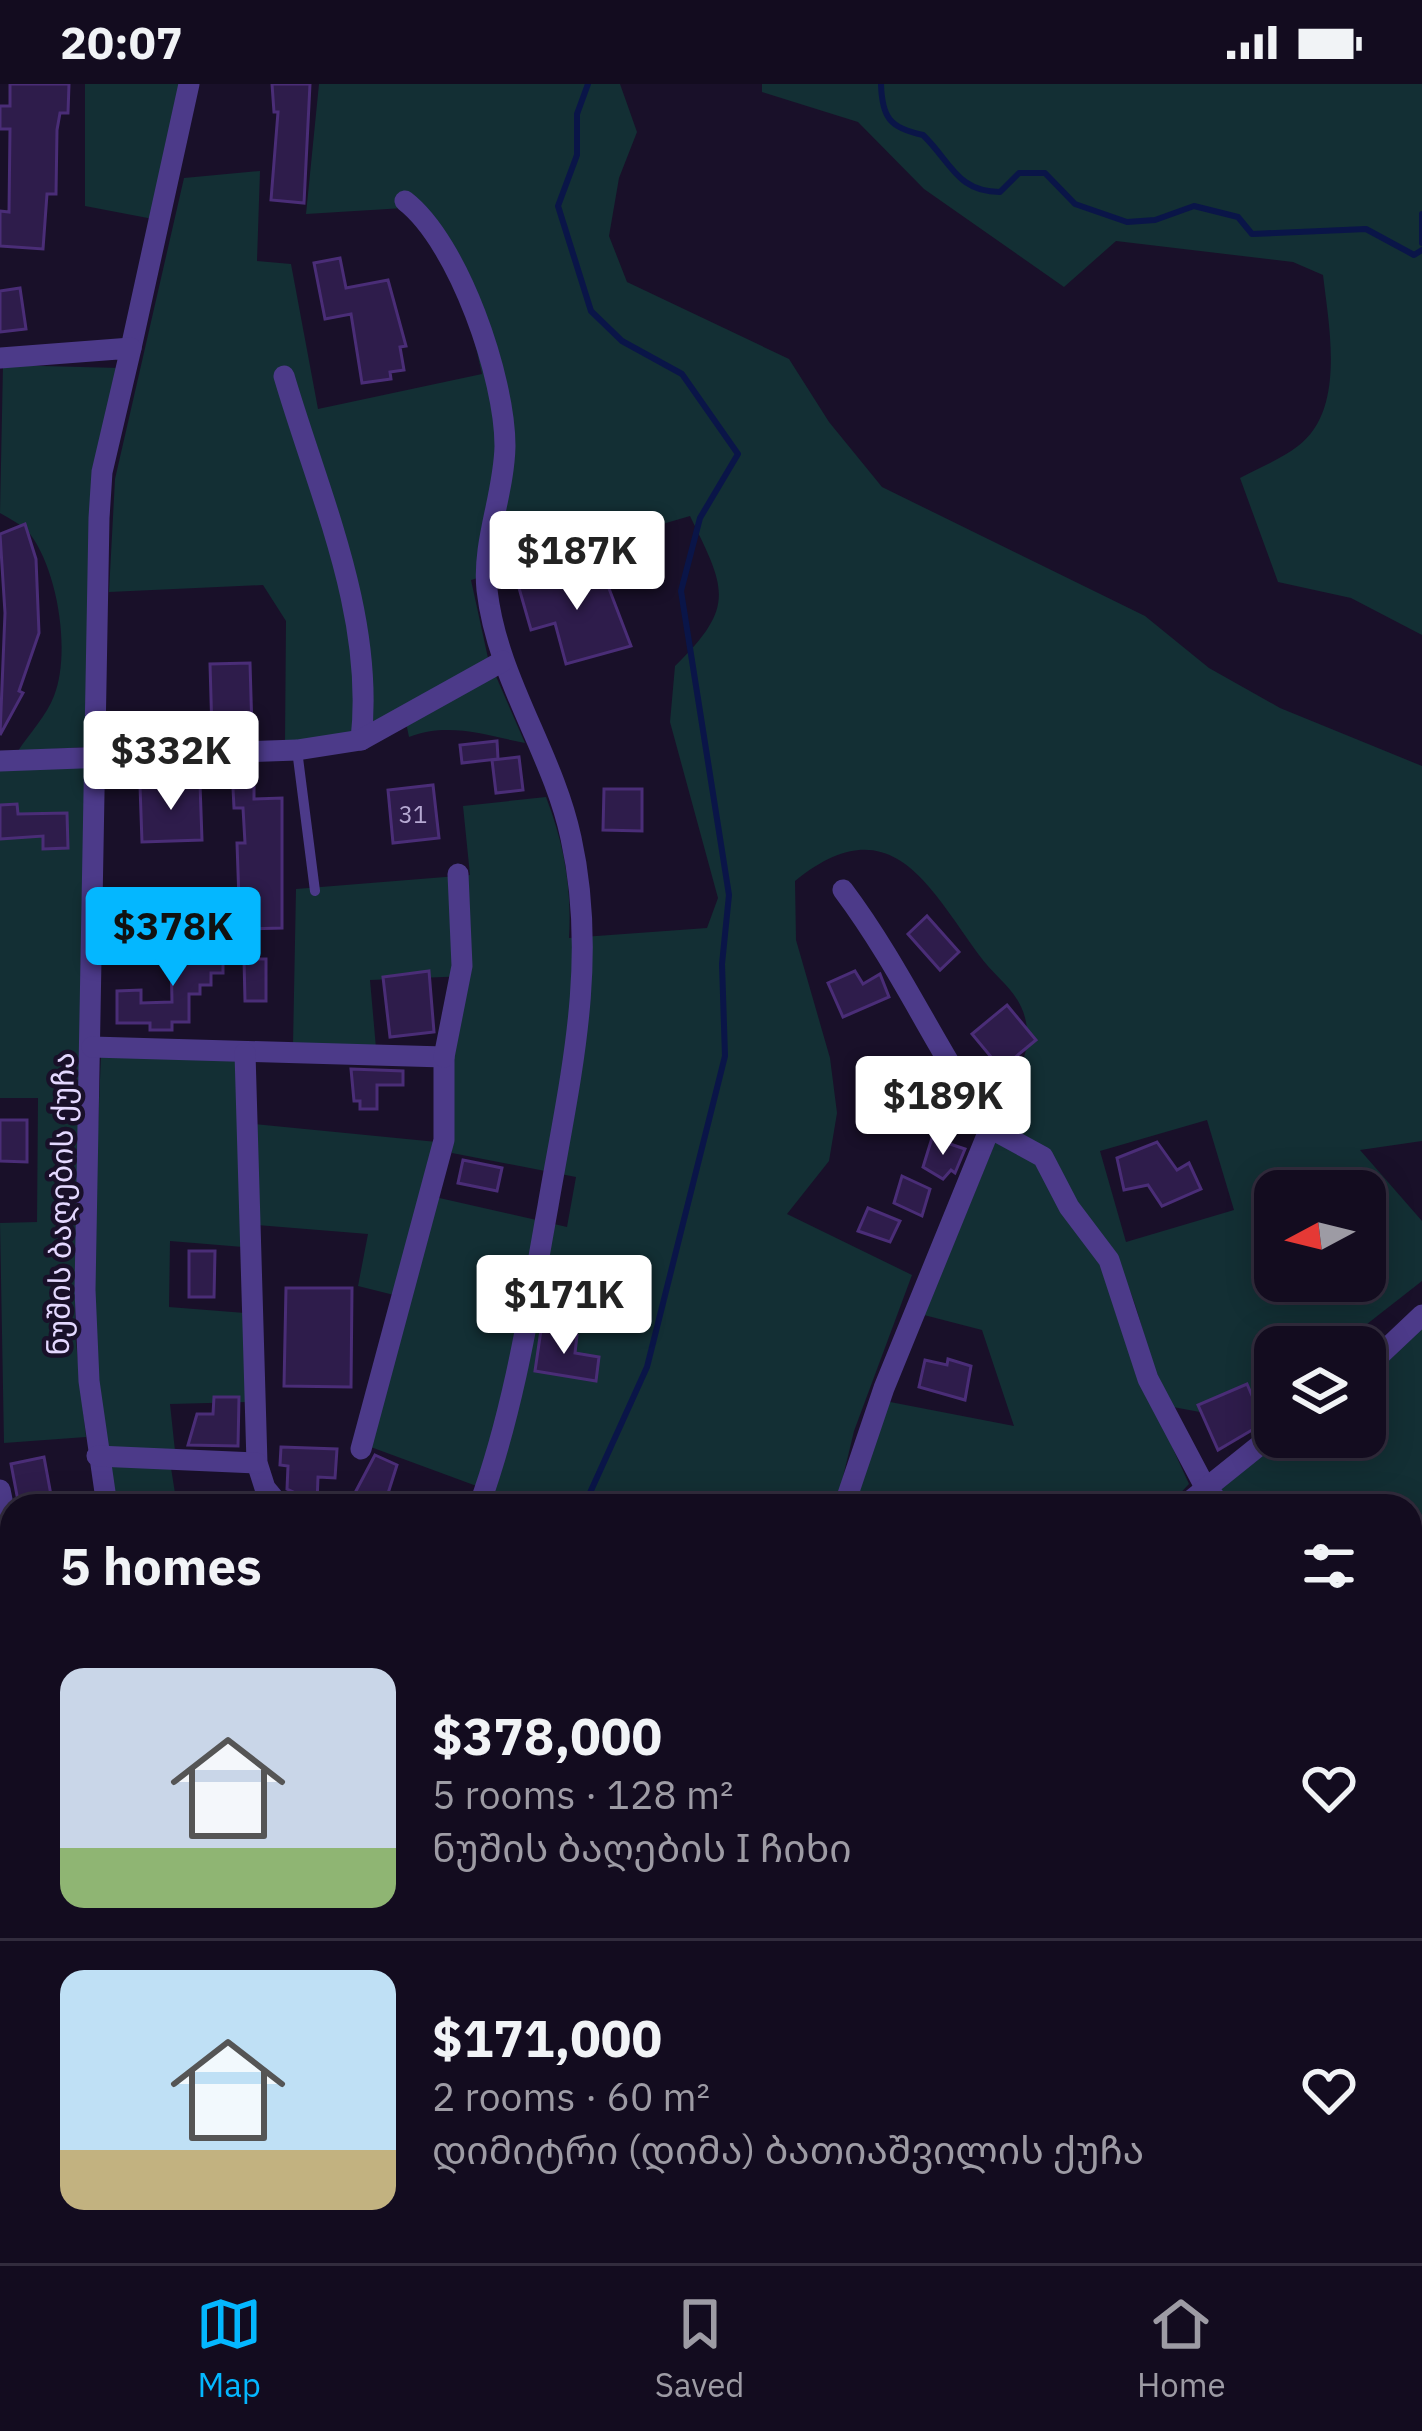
<!DOCTYPE html>
<html lang="en">
<head>
<meta charset="utf-8">
<style>
  :root { --surface:#130c1f; --page:#201a2c; --text:#f1f3f6; --muted:#9d9ba4; --line:#322c3d; --accent:#04b7ff }
  body { margin:0; font-family:"IBM Plex Sans","Noto Sans Georgian",sans-serif; background:var(--page); color:var(--text); height:100vh; display:flex; flex-direction:column; font-size:45px; white-space:nowrap }
  * { box-sizing:border-box; margin:0 }
  p { font-size:39px; color:var(--muted) }
  .icon { flex:none; width:66px; height:66px; fill:none; stroke:currentColor; stroke-width:2; stroke-linecap:round; stroke-linejoin:round }
  .map { position:relative; flex:1; overflow:hidden }
  .sheet { position:absolute; left:0px; top:1410px; width:1422px; height:771px; display:flex; flex-direction:column; background:var(--surface); border-radius:36px 36px 0 0; box-shadow:0 6px 30px #0003,0 0 0 3px var(--line) }
  .sheet>* { flex:none }
  .needle { width:78px; rotate:263deg }
  .fabs { position:absolute; left:1254px; top:1086px; display:grid; gap:24px }
  .fabs a { display:grid; place-items:center; width:132px; height:132px; border-radius:24px; background:var(--surface); box-shadow:0 6px 30px #0003,0 0 0 3px var(--line); font-size:60px }
  .price { position:absolute; translate:-50% -102px; padding:0 27px; border-radius:12px; background:#fff; color:#222; font-size:39px; line-height:78px; filter:drop-shadow(0 3px 6px #0008) }
  .price::after { content:''; position:absolute; left:50%; top:72px; width:36px; height:27px; margin-left:-18px; background:inherit; clip-path:polygon(0 0,100% 0,50% 100%) }
  .price.selected { background:var(--accent); color:#111 }
  ul { padding:0; list-style:none }
  li { display:flex; align-items:center; gap:36px; height:300px; padding:0 60px }
  li+li { border-top:3px solid var(--line) }
  li span { display:grid; place-items:center; flex:none; width:336px; height:240px; border-radius:24px; color:#555 }
  li>.icon { margin-inline-start:auto }
  span .icon { width:144px; height:144px; fill:#fffc; stroke-width:1 }
  li b { font-size:51px }
  h2 { display:flex; justify-content:space-between; align-items:center; height:144px; padding:0 60px; font-size:51px }
  .status { display:flex; justify-content:space-between; align-items:center; height:84px; padding:0 60px; background:var(--surface); direction:ltr }
  .status svg { height:33px; fill:currentColor }
  .menu { display:flex; justify-content:space-around; align-items:center; height:168px; border-top:3px solid var(--line); background:var(--surface); font-size:33px; color:var(--muted) }
  .menu a { display:grid; justify-items:center; gap:6px }
  .menu .selected { color:var(--accent) }
  .map>svg:first-child { display:block }
  .green { fill:#132f34; fill-rule:evenodd }
  .lines { fill:none; stroke-linecap:round; stroke-linejoin:round }
  .stream { stroke:#0a1548; stroke-width:6 }
  .building { fill:#2e1c4b; stroke:#4a2d77; stroke-width:3 }
  .lane { stroke:#4c3a89; stroke-width:10 }
  .street { stroke:#4c3a89; stroke-width:21 }
  .labels { text-anchor:middle; dominant-baseline:central; stroke-width:9; stroke-linejoin:round; paint-order:stroke }
  .number-label { font-size:24px; fill:#b6a9d2 }
  .street-label { font-size:30px; fill:#e4d8ff; stroke:#191029 }
</style>
</head>
<body>
<div class="status"><b>20:07</b><svg viewBox="0 0 49 12"><path d="M0 12V9h3v3zM5 12V6h3v6zM10 12V3h3v9zM15 12V0h3v12zM26 1h20v11H26zM47 4h2v5h-2z"/></svg></div>
<div class="map">
<svg width="1422" height="2179" viewBox="0 0 1422 2179">
  <rect width="100%" height="100%" fill="#191029"/>
  <g class="green">
    <path d="M85 0H185L153 135 85 122Z"/>
    <path d="M319 0H620L637 48 619 94 609 152 627 198 789 275 829 338 882 403 1145 532 1209 584 1280 624 1422 682V1057L1360 1066 1422 1137V1197L1344 1258 1275 1263V1304L1248 1337 1173 1323C1147 1282 1146 1245 1128 1202 1101 1138 1050 1093 1002 1044 1004 1007 1034 977 1026 938 1020 907 996 895 979 871 927 799 889 721 795 797L796 856 830 974 837 1029 829 1077 787 1130 912 1191 854 1347 836 1422H497L501 1411 368 1362 435 1113 567 1143 576 1093 452 1069 454 972 468 892 370 896 376 964 293 961 296 805 470 791 463 722 546 713C564 760 572 803 569 854L707 844 718 814 670 638 675 582C737 522 725 504 690 432L471 496 488 574 525 659C484 651 449 638 409 653L404 629 356 650 285 658 286 537 263 501 109 508 115 395 184 94 260 87 257 177 291 180 318 325 482 290C464 209 458 187 404 124L306 130ZM1207 1036 1234 1126 1126 1158 1100 1067ZM1275 1107H1365V1197H1275Z"/>
    <path d="M762 0H1422V551L1351 514 1278 498 1240 394C1259 384 1281 375 1298 362 1346 326 1329 243 1323 191L1293 178 1116 157 1064 203 924 105 858 38 762 8Z"/>
    <path d="M3 281 120 284 87 663 18 667C29 650 47 631 54 612 71 569 58 487 30 450 23 441 10 435 0 429Z"/>
    <path d="M87 683 75 1249 86 1353 4 1359 0 1139 37 1138 38 1014H0V687Z"/>
    <path d="M101 971 236 974 243 1163 170 1157 169 1223 245 1229 247 1318 170 1320 175 1367 102 1365 91 1214Z"/>
    <path d="M254 1040 437 1058 394 1211 358 1202 368 1150 257 1141Z"/>
    <path d="M997 1054 1041 1080 1096 1167 1141 1294 1189 1400 1168 1422H855L885 1317 1014 1342 982 1246 924 1231Z"/>
    <path d="M1422 1228V2179H891L896 2169H1410V1617L1418 1598 1410 1560V1422H1232L1214 1408 1218 1391 1275 1337V1353H1365V1269Z"/>
    <path d="M106 1378 171 1384 177 1422H114Z"/>
    <path d="M341 2169H667L666 2179H335L342 2177Z"/>
    <path d="M684 2169H880L873 2179H682Z"/>
  </g>
  <g class="lines">
    <g class="stream">
      <path d="M881 0C882 34 890 44 923 51 951 78 957 108 1000 108L1019 89H1045L1075 120 1127 138 1155 136 1194 122 1238 133 1252 150 1366 145 1414 171 1422 166"/>
      <path d="M1422 130V159"/>
      <path d="M584 1422 647 1283 725 972 722 880 729 811 681 507 700 434 738 370 682 290 622 257 591 227 558 122 577 71V30L588 0"/>
    </g>
  </g>
  <g class="building">
    <path d="M10 0H69L68 29H60L57 46 56 110H47L43 165 0 162V127L9 128 10 45H0V22H10Z"/>
    <path d="M272 0H310L304 119 271 116 278 28H274Z"/>
    <path d="M340 174 346 204 388 196 406 262 400 263 404 286 390 288 391 295 362 299 351 230 325 235 314 179Z"/>
    <path d="M20 204 26 245 0 248V207Z"/>
    <path d="M25 440 36 475 39 549 19 607 23 609 0 651 5 529 0 450Z"/>
    <path d="M600 481 631 562 566 580 555 539 531 546 519 504Z"/>
    <path d="M250 579 252 647 212 648 210 580Z"/>
    <path d="M497 657 498 675 462 679 460 661Z"/>
    <path d="M519 673 523 706 496 709 492 676Z"/>
    <path d="M200 700 202 756 142 758 140 702Z"/>
    <path d="M433 701 439 754 393 759 388 706Z"/>
    <path d="M254 703V715L282 714V844L240 845 237 759H245L243 724H234L233 704Z"/>
    <path d="M604 705H642V747L603 746Z"/>
    <path d="M17 720 18 730 67 729 68 764 43 765V752L0 755V721Z"/>
    <path d="M927 832 959 868 940 886 908 850Z"/>
    <path d="M223 863V889H211V901H200V910H189V938H172V946H150V939H117V907L141 906V919L172 918 171 864Z"/>
    <path d="M244 875H266V917H245Z"/>
    <path d="M429 887 434 948 390 953 383 893Z"/>
    <path d="M855 887 863 900 880 890 889 913 843 933 828 899Z"/>
    <path d="M1007 921 1036 956 1001 985 972 950Z"/>
    <path d="M351 985 403 987V1001H377V1025H360V1017H354Z"/>
    <path d="M0 1036H27V1078L0 1077Z"/>
    <path d="M932 1054 965 1065 955 1089 951 1086 943 1095 923 1083Z"/>
    <path d="M1157 1058 1177 1086 1189 1079 1201 1105 1162 1122 1148 1101 1124 1106 1117 1074Z"/>
    <path d="M463 1076 502 1084 497 1107 458 1099Z"/>
    <path d="M902 1092 930 1105 922 1132 894 1119Z"/>
    <path d="M868 1124 900 1137 890 1158 858 1147Z"/>
    <path d="M189 1167H215L214 1213H189Z"/>
    <path d="M286 1204H352L351 1303 284 1302Z"/>
    <path d="M541 1246 577 1251 575 1269 599 1273 596 1297 535 1287Z"/>
    <path d="M948 1275 971 1282 965 1316 919 1303 925 1276 947 1281Z"/>
    <path d="M1247 1300 1264 1339 1218 1366 1198 1321Z"/>
    <path d="M214 1313H239L238 1362 188 1361 197 1330H213Z"/>
    <path d="M281 1363 337 1365 335 1394 318 1393 317 1419 287 1405 288 1382 280 1381Z"/>
    <path d="M375 1371 397 1381 384 1422H348Z"/>
    <path d="M44 1373 53 1422H19L11 1380Z"/>
  </g>
  <g class="lines">
    <g class="lane">
      <path d="M297 666 315 807"/>
      <path d="M0 1638 12 1642"/>
    </g>
    <g class="street">
      <path d="M405 117C459 159 505 294 505 362 504 411 482 458 487 506 497 595 553 669 571 754 599 880 569 999 548 1122 530 1222 514 1326 479 1422"/>
      <path d="M131 264 189 0"/>
      <path d="M0 274 131 264 102 388 99 434 85 1206 89 1297 107 1422"/>
      <path d="M284 292C319 411 375 531 361 656"/>
      <path d="M0 677 297 666 361 656 503 577"/>
      <path d="M843 806C900 882 937 967 990 1044L884 1304 844 1422"/>
      <path d="M92 963 444 973V1056L361 1365"/>
      <path d="M245 969 257 1379 265 1404 280 1422"/>
      <path d="M444 973 462 882 458 790"/>
      <path d="M990 1044 1043 1073 1069 1123 1109 1176 1148 1295 1204 1401 1222 1422"/>
      <path d="M1365 1285 1422 1231"/>
      <path d="M97 1372 257 1379"/>
      <path d="M0 1406 12 1464"/>
      <path d="M1184 1422 1275 1349"/>
      <path d="M0 2054 12 2064"/>
      <path d="M269 2169 271 2179"/>
      <path d="M672 2179 673 2169"/>
      <path d="M882 2179 888 2169"/>
    </g>
  </g>
  <g class="labels">
    <g class="number-label">
      <text x="413" y="730">31</text>
    </g>
    <g class="street-label">
      <text transform="translate(60 1120) rotate(-89)">ნუშის ბაღების ქუჩა</text>
    </g>
  </g>
</svg>
<div class="fabs">
<a><svg class="needle" viewBox="-14 -14 28 28"><path d="M0-13l5 13h-10z" fill="#e53935"/><path d="M0 13l5-13h-10z" fill="#9d9ba4"/></svg></a>
<a><svg class="icon" aria-label="layers" viewBox="0 0 24 24"><path d="M12 4l9 5-9 5-9-5zM3 14l9 5 9-5"/></svg></a>
</div>
<b class="price" style="left:577px;top:529px">$187K</b>
<b class="price" style="left:171px;top:729px">$332K</b>
<b class="price selected" style="left:173px;top:905px">$378K</b>
<b class="price" style="left:943px;top:1074px">$189K</b>
<b class="price" style="left:564px;top:1273px">$171K</b>
<section class="sheet">
<h2>5 homes<svg class="icon" aria-label="filters" viewBox="0 0 24 24"><path d="M4 7h16M4 17h16"/><circle cx="9" cy="7" r="2"/><circle cx="15" cy="17" r="2"/></svg></h2>
<ul>
<li><span style="background:linear-gradient(#c9d6e8 75%,#8fb573 0)"><svg class="icon" aria-label="home" viewBox="0 0 24 24"><path d="M3 11l9-7 9 7M6 9v11h12V9"/></svg></span><div><b>$378,000</b><p>5 rooms · 128 m²</p><p>ნუშის ბაღების I ჩიხი</p></div><svg class="icon" aria-label="heart" viewBox="0 0 24 24"><path d="M12 20l-8-8c-3-5 5-10 8-4 3-6 11-1 8 4z"/></svg></li>
<li><span style="background:linear-gradient(#bfe0f5 75%,#c2b280 0)"><svg class="icon" aria-label="home" viewBox="0 0 24 24"><path d="M3 11l9-7 9 7M6 9v11h12V9"/></svg></span><div><b>$171,000</b><p>2 rooms · 60 m²</p><p>დიმიტრი (დიმა) ბათიაშვილის ქუჩა</p></div><svg class="icon" aria-label="heart" viewBox="0 0 24 24"><path d="M12 20l-8-8c-3-5 5-10 8-4 3-6 11-1 8 4z"/></svg></li>
</ul>
</section>
</div>
<nav class="menu">
<a class="selected"><svg class="icon" aria-label="map" viewBox="0 0 24 24"><path d="M3 6l6-2 6 2 6-2v14l-6 2-6-2-6 2zM9 4v14M15 6v14"/></svg>Map</a>
<a><svg class="icon" aria-label="saved" viewBox="0 0 24 24"><path d="M7 4h10v16l-5-4-5 4z"/></svg>Saved</a>
<a><svg class="icon" aria-label="home" viewBox="0 0 24 24"><path d="M3 11l9-7 9 7M6 9v11h12V9"/></svg>Home</a>
</nav>
</body>
</html>
